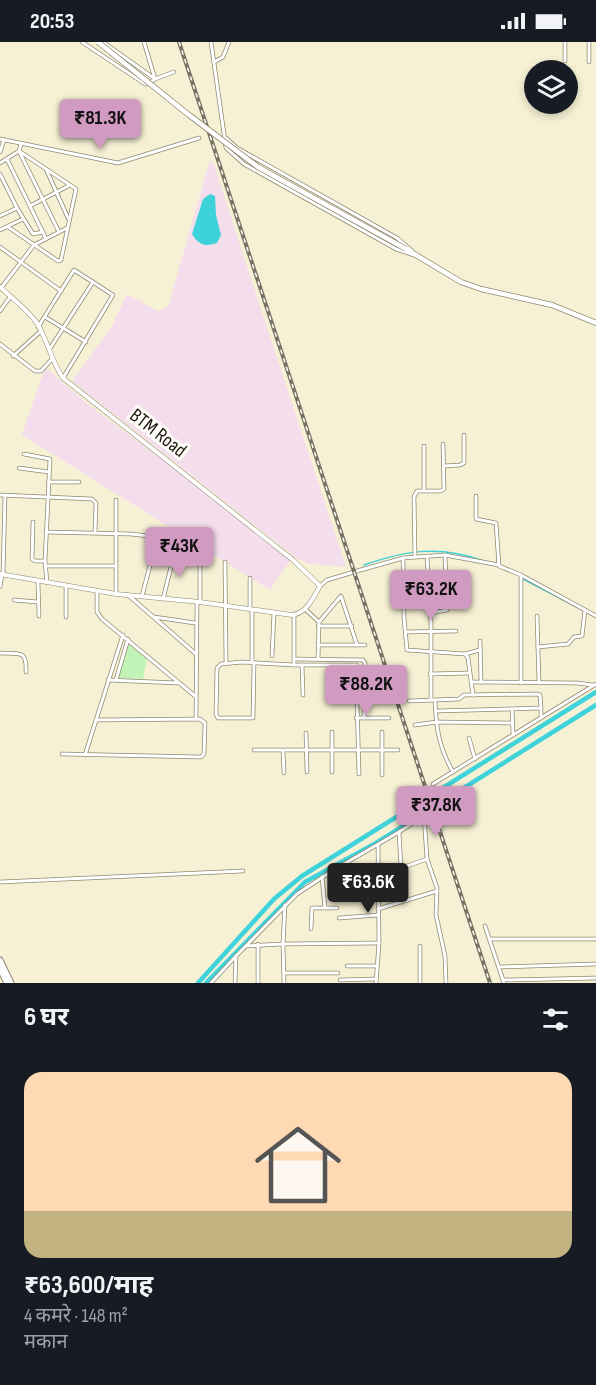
<!DOCTYPE html>
<html lang="hi">
<head>
<meta charset="utf-8">
<style>
  :root { --surface:#171b24; --page:#20242c; --text:#f1f3f6; --muted:#9ea1a6; --accent:#d09ac1 }
  body { margin:0; font-family:"Sofia Sans Condensed","Noto Sans Devanagari",sans-serif; background:var(--page); color:var(--text); height:100vh; display:flex; flex-direction:column; font-size:22px; white-space:nowrap }
  * { box-sizing:border-box; margin:0 }
  p { font-size:20px; color:var(--muted) }
  .icon { flex:none; width:33px; height:33px; fill:none; stroke:currentColor; stroke-width:2; stroke-linecap:round; stroke-linejoin:round }
  .map { position:relative; height:941px; overflow:hidden }
  .sheet { display:flex; flex-direction:column; background:var(--surface); flex:1 }
  .sheet>* { flex:none }
  .fabs { position:absolute; left:524px; top:18px; display:grid; gap:12px }
  .fabs a { display:grid; place-items:center; width:54px; height:54px; border-radius:50%; background:var(--surface); box-shadow:0 3px 9px #0003; font-size:30px }
  .price { position:absolute; translate:-50% -51px; padding:0 14px; border-radius:6px; background:var(--accent); color:#111; font-size:20px; line-height:39px; filter:drop-shadow(0 2px 3px #0008) }
  .price::after { content:''; position:absolute; left:50%; top:36px; width:18px; height:14px; margin-left:-9px; background:inherit; clip-path:polygon(0 0,100% 0,50% 100%) }
  .price.active { background:#222; color:#fff }
  ul { padding:0; list-style:none }
  li { display:grid; align-content:center; gap:12px; height:318px; padding:0 24px }
  li span { display:grid; place-items:center; height:186px; border-radius:18px; color:#555 }
  li>.icon { margin-inline-start:auto }
  span .icon { width:108px; height:108px; fill:#fffc; stroke-width:1 }
  li b { font-size:26px }
  h2 { display:flex; justify-content:space-between; align-items:center; height:72px; padding:0 24px; font-size:26px }
  .status { display:flex; justify-content:space-between; align-items:center; height:42px; padding:0 30px; background:var(--surface); direction:ltr }
  .status svg { height:16px; fill:currentColor }
  .map>svg:first-child { display:block }
  .industrial { fill:#f4deec }
  .green { fill:#c1f2b6 }
  .water { fill:#3ed2da }
  .lines { fill:none; stroke-linecap:round; stroke-linejoin:round }
  .stream { stroke:#3ed2da; stroke-width:1.5 }
  .canal { stroke:#3ed2da; stroke-width:4.5 }
  .minor-casing { stroke:#8f8970; stroke-width:4.5 }
  .tertiary-casing { stroke:#8f8970; stroke-width:5 }
  .secondary-casing { stroke:#8f8970; stroke-width:6 }
  .trunk-casing { stroke:#8f8970; stroke-width:7 }
  .minor { stroke:#fff; stroke-width:3 }
  .tertiary { stroke:#fff; stroke-width:4 }
  .secondary { stroke:#fff; stroke-width:4.5 }
  .trunk { stroke:#fff; stroke-width:5 }
  .rail-casing { stroke:#777262; stroke-width:4 }
  .rail { stroke:#fefdf7; stroke-width:1.5; stroke-dasharray:4.5; stroke-linecap:butt }
  .secondary-bridge-casing { stroke:#8f8970; stroke-width:6; stroke-linecap:butt }
  .secondary-bridge { stroke:#fff; stroke-width:4.5 }
  .labels { text-anchor:middle; dominant-baseline:central; stroke-width:6; stroke-linejoin:round; paint-order:stroke }
  .street-label { font-size:20px; fill:#1c1910; stroke:#fefdf7 }
</style>
</head>
<body>
<div class="status"><b>20:53</b><svg viewBox="0 0 49 12"><path d="M0 12V9h3v3zM5 12V6h3v6zM10 12V3h3v9zM15 12V0h3v12zM26 1h20v11H26zM47 4h2v5h-2z"/></svg></div>
<div class="map">
<svg width="596" height="941" viewBox="0 0 596 941">
  <rect width="100%" height="100%" fill="#f6f0d4"/>
  <g class="industrial">
    <path d="M213 119 236 191 346 525 309 522 296 516 72 339 112 284 127 252 158 269 168 265 209 121Z"/>
    <path d="M45 325 89 363 207 451 290 519 270 548 22 393Z"/>
  </g>
  <path class="green" d="M129 602 147 617 143 637 118 636Z"/>
  <path class="water" d="M210 152 215 154 216 173 221 193 217 201C204 205 199 203 192 192L203 157Z"/>
  <g class="lines">
    <g class="stream">
      <path d="M364 523C407 508 440 503 484 519"/>
      <path d="M523 537 575 564"/>
    </g>
    <g class="canal">
      <path d="M198 941 274 857 302 834 596 650"/>
      <path d="M206 941 305 840 376 801 596 663"/>
    </g>
    <g class="minor-casing">
      <g id="minor">
        <path d="M82 0 145 42H148L155 37 103 0"/>
        <path d="M144 0 155 37 174 30"/>
        <path d="M211 0 226 106 244 122 396 207 414 213"/>
        <path d="M565 19V0"/>
        <path d="M214 20 223 15 229 0"/>
        <path d="M589 20V0"/>
        <path d="M226 96 237 106 397 196 412 209"/>
        <path d="M0 97 118 121 199 96"/>
        <path d="M21 102 19 109 59 190"/>
        <path d="M0 110 4 98"/>
        <path d="M7 117 46 197"/>
        <path d="M0 121 19 109"/>
        <path d="M46 127 68 176"/>
        <path d="M0 132 17 166 33 192 43 190"/>
        <path d="M30 164 70 143"/>
        <path d="M0 174 17 166"/>
        <path d="M8 185 58 219 61 218 76 147 19 109"/>
        <path d="M0 188 23 177"/>
        <path d="M0 205 61 249"/>
        <path d="M1 246 34 203 67 186"/>
        <path d="M0 269 10 255"/>
        <path d="M45 275 86 300"/>
        <path d="M38 285 74 228 113 253 63 336"/>
        <path d="M0 302 35 329H41L52 317"/>
        <path d="M49 308 93 240"/>
        <path d="M13 314 41 289"/>
        <path d="M424 404V448"/>
        <path d="M24 412 50 417 45 519 47 541"/>
        <path d="M444 424 460 423 464 421V393"/>
        <path d="M19 426 49 430"/>
        <path d="M48 440H79"/>
        <path d="M0 453 92 457 96 461 95 491"/>
        <path d="M476 454V477L496 481 499 524 521 533 596 574"/>
        <path d="M116 458V552"/>
        <path d="M33 480 32 517 35 519H45"/>
        <path d="M46 490 131 492 166 496"/>
        <path d="M427 514 431 581V658"/>
        <path d="M415 515 414 455 417 449H441L444 447 443 402"/>
        <path d="M403 516 404 576 407 608 465 612 468 616 473 653"/>
        <path d="M200 517V560"/>
        <path d="M225 520 226 620"/>
        <path d="M46 524H116"/>
        <path d="M357 529 403 516 445 513 499 523"/>
        <path d="M3 533 5 454"/>
        <path d="M38 540 39 574"/>
        <path d="M320 544 327 538 354 530"/>
        <path d="M0 545 2 532"/>
        <path d="M97 549V570L102 577 195 654"/>
        <path d="M128 553 196 612"/>
        <path d="M142 554 153 512"/>
        <path d="M163 557 175 509"/>
        <path d="M14 558 38 560"/>
        <path d="M250 567V536"/>
        <path d="M252 567V621"/>
        <path d="M305 567 319 580 318 617"/>
        <path d="M431 571 447 568 445 513"/>
        <path d="M537 574 539 641"/>
        <path d="M66 575V545"/>
        <path d="M154 575 195 581"/>
        <path d="M319 580 341 554 357 603"/>
        <path d="M318 584H352"/>
        <path d="M406 590 456 589"/>
        <path d="M480 599 481 640"/>
        <path d="M318 603H365"/>
        <path d="M538 605 568 602 574 595 582 594 585 568"/>
        <path d="M0 611C19 612 27 607 26 630"/>
        <path d="M465 612 480 608"/>
        <path d="M272 614 274 570"/>
        <path d="M294 617 363 618 365 621 364 676"/>
        <path d="M254 621 253 676H218L216 672 217 626 221 622 242 620 294 623H356"/>
        <path d="M294 623V573"/>
        <path d="M302 623 303 653"/>
        <path d="M356 623 359 732"/>
        <path d="M430 632 469 631"/>
        <path d="M108 638 178 641"/>
        <path d="M116 638 128 597"/>
        <path d="M471 640 577 641 593 643"/>
        <path d="M521 641V533"/>
        <path d="M365 655 382 654"/>
        <path d="M435 658C436 686 439 706 453 730"/>
        <path d="M409 659 459 657 464 653 537 652 540 653 541 666"/>
        <path d="M512 667 513 692"/>
        <path d="M436 669 541 666V676"/>
        <path d="M356 676H389"/>
        <path d="M196 677 197 560"/>
        <path d="M415 683 437 680 513 681"/>
        <path d="M332 690V730"/>
        <path d="M382 690V733"/>
        <path d="M306 691 307 730"/>
        <path d="M469 696 475 717"/>
        <path d="M254 708H398"/>
        <path d="M283 709 284 731"/>
        <path d="M62 712 201 715 204 712 205 681 200 677 96 678"/>
        <path d="M85 713 123 593"/>
        <path d="M433 742 596 642"/>
        <path d="M424 773 427 817 437 846 436 873 445 914 446 941"/>
        <path d="M399 790 401 825"/>
        <path d="M343 824H407L427 817"/>
        <path d="M322 835 325 866"/>
        <path d="M0 840 243 829"/>
        <path d="M378 867 437 849"/>
        <path d="M339 876 378 873"/>
        <path d="M485 884 504 941"/>
        <path d="M311 887 312 866H337"/>
        <path d="M490 897H596"/>
        <path d="M246 904 283 902 379 901"/>
        <path d="M420 904V941"/>
        <path d="M347 924H377"/>
        <path d="M499 925 596 922"/>
        <path d="M284 931H338"/>
        <path d="M340 938 376 937"/>
        <path d="M503 938 596 936"/>
        <path d="M211 941 236 914"/>
        <path d="M235 941 236 914 297 852 332 829 399 790 431 769"/>
        <path d="M258 941V902"/>
        <path d="M284 941 283 902 285 863"/>
        <path d="M376 941 379 901 378 803"/>
      </g>
    </g>
    <g class="tertiary-casing">
      <path id="tertiary" d="M0 245C13 257 27 267 37 281 48 299 51 319 63 336L293 518 320 544C313 556 307 571 292 573L200 560 116 552 0 532"/>
    </g>
    <g class="secondary-casing">
      <path id="secondary" d="M406 207 461 240 481 247 552 263 596 281"/>
    </g>
    <g class="trunk-casing">
      <g id="trunk">
        <path d="M0 918 11 941"/>
        <path d="M0 927 7 941"/>
      </g>
    </g>
    <use href="#minor" class="minor"/>
    <use href="#tertiary" class="tertiary"/>
    <use href="#secondary" class="secondary"/>
    <use href="#trunk" class="trunk"/>
    <g class="rail-casing">
      <path id="rail" d="M179 0 490 941"/>
    </g>
    <use href="#rail" class="rail"/>
    <g class="secondary-bridge-casing">
      <path id="secondary-bridge" d="M98 0 189 73 258 125 406 207"/>
    </g>
    <use href="#secondary-bridge" class="secondary-bridge"/>
  </g>
  <g class="labels">
    <g class="street-label">
      <text transform="translate(158 391) rotate(38)">BTM Road</text>
    </g>
  </g>
</svg>
<div class="fabs">
<a><svg class="icon" aria-label="layers" viewBox="0 0 24 24"><path d="M12 4l9 5-9 5-9-5zM3 14l9 5 9-5"/></svg></a>
</div>
<b class="price" style="left:100px;top:108px">₹81.3K</b>
<b class="price" style="left:179px;top:536px">₹43K</b>
<b class="price" style="left:431px;top:579px">₹63.2K</b>
<b class="price" style="left:366px;top:674px">₹88.2K</b>
<b class="price" style="left:436px;top:795px">₹37.8K</b>
<b class="price active" style="left:368px;top:872px">₹63.6K</b>
</div>
<section class="sheet">
<h2>6 घर<svg class="icon" aria-label="filters" viewBox="0 0 24 24"><path d="M4 7h16M4 17h16"/><circle cx="9" cy="7" r="2"/><circle cx="15" cy="17" r="2"/></svg></h2>
<ul>
<li><span style="background:linear-gradient(#ffd9b3 75%,#c2b280 0)"><svg class="icon" aria-label="home" viewBox="0 0 24 24"><path d="M3 11l9-7 9 7M6 9v11h12V9"/></svg></span><div><b>₹63,600/माह</b><p>4 कमरे · 148 m²</p><p>मकान</p></div></li>
</ul>
</section>
</body>
</html>
